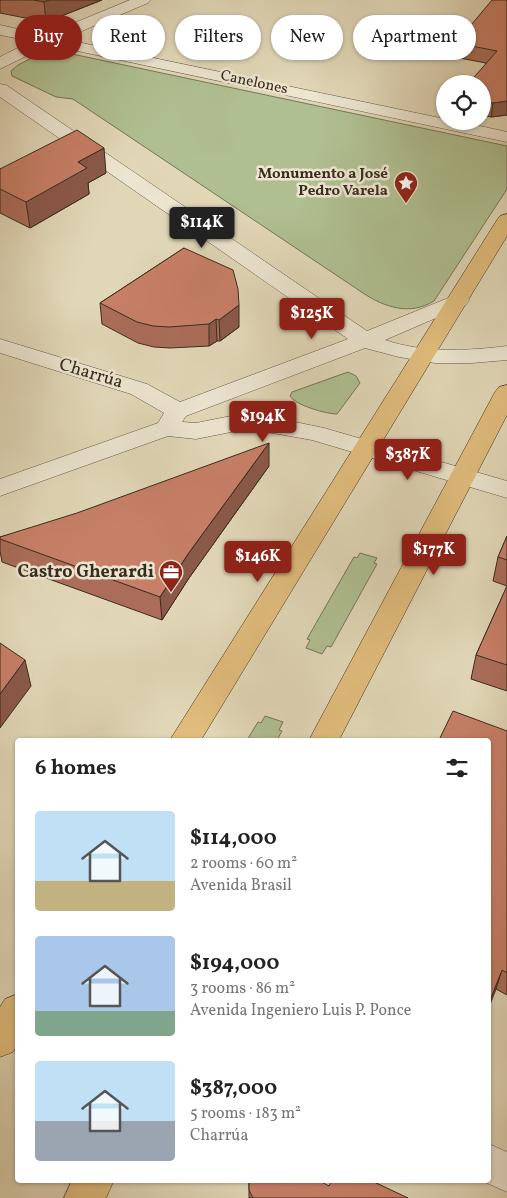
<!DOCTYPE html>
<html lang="en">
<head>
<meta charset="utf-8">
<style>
  :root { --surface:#fff; --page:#f6f6f6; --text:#222; --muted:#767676; --accent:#8f2418 }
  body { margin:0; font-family:Vollkorn,serif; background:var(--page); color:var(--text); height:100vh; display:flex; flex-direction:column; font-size:19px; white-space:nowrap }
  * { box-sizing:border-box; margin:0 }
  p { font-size:16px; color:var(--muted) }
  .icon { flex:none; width:28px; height:28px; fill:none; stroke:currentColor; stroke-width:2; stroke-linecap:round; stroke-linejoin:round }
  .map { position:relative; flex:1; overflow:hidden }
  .details { position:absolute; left:15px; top:738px; width:476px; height:445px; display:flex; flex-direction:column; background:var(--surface); border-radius:5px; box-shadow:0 1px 4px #0004 }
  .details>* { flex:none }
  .banner { position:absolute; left:15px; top:15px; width:478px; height:45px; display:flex; gap:10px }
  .fabs { position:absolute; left:436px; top:75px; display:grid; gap:10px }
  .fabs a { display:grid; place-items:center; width:55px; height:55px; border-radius:50%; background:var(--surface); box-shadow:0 1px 4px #0004; font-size:25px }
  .price { position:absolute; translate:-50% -42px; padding:0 11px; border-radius:5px; background:var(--accent); color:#fff; font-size:16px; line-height:32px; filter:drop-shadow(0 1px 2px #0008) }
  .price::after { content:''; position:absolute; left:50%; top:30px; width:15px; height:11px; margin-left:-8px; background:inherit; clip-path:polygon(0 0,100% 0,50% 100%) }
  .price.selected { background:#222; color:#fff }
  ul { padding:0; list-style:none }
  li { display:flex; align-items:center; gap:15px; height:125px; padding:0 20px }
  li span { display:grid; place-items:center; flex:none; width:140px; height:100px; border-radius:5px; color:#555 }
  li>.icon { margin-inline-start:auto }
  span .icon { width:60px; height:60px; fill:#fffc; stroke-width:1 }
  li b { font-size:21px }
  h2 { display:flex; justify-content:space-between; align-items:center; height:60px; padding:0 20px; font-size:21px }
  .pill { padding:0 18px; border-radius:22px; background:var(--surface); box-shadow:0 1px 4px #0004; font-size:18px; line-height:45px }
  .pill.selected { background:var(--accent); color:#fff }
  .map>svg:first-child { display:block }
  .green { fill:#afbf91; stroke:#747658 }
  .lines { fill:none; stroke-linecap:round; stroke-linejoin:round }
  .minor-casing { stroke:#635745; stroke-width:1 }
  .major-casing { stroke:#392c1f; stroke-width:1 }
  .minor { fill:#ece5d0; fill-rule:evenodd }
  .major { fill:#e0bc7c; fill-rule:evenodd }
  .wall { fill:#ab6d59; stroke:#392c1f }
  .shaded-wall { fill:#8b5949; stroke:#392c1f }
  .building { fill:#c77f68; stroke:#392c1f }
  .labels { text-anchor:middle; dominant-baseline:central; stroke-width:5; stroke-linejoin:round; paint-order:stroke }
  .far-street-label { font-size:15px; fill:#392c1f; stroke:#ece5d0 }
  .far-poi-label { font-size:15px; font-weight:bold; fill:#392c1f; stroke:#ece5d0; text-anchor:end }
  .street-label { font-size:18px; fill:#392c1f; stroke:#ece5d0 }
  .poi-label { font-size:18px; font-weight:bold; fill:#392c1f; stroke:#ece5d0; text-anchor:end }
</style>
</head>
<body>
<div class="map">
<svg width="507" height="1198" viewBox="0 0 507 1198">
  <rect width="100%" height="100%" fill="#e1d7b7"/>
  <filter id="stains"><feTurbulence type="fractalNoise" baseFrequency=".004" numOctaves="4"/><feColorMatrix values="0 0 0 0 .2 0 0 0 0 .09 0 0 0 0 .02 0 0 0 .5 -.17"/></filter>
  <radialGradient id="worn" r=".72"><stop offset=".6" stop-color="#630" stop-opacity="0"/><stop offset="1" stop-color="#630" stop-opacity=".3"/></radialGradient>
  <g class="green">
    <path d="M47 50 58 51 507 146V189L434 301C410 316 384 307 363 293L73 99 56 97 12 76 11 71 18 65Z"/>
    <path d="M348 372 356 376 360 383 337 414C326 414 295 405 290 396L292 392Z"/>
    <path d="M360 553 377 558 374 563 377 564 331 647 327 646 322 654 306 648 310 640 307 639 354 557 357 558Z"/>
    <path d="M265 716 283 722 279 730 282 731 277 740H247L258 722 261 723Z"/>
  </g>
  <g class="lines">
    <g class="minor-casing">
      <g id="minor">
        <path d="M130 0H151L148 3 63 39 445 119V121H458L507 132V142L49 45 0 69V57L31 41 0 35V25L45 35Z"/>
        <path d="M0 84 6 85 367 331 458 294 466 295 469 300 466 305 385 340C423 353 467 351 507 346V360L472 363H435L399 357 365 348 186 416 182 422 196 423 236 415 256 414 324 428 507 481V498L312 440 256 430 236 431 196 439 168 436 0 496V479L158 423 164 413 131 394 0 353V339L147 384 180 402 348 339 0 97Z"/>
        <path d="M489 1144 507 1152V1192L480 1180H489Z"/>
      </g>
    </g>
    <g class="major-casing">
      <g id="major">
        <path d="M507 214V236L201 740H170L497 220 500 216Z"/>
        <path d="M507 385V415L339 740H309L495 392 499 387Z"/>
        <path d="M18 994V1044L13 1052 0 1057V1007L5 999Z"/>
        <path d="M72 1180H114L106 1198H64Z"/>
      </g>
    </g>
    <use href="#minor" class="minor"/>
    <use href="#major" class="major"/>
  </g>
  <g class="wall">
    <path d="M0 0H102L46 22 0 13Z"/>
    <path d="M507 0V115L491 117 482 115V84L486 63 454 57 456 43Z"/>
    <path d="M0 169 106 173 88 183 89 194 30 228 0 213Z"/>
    <path d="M184 248 239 327 220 341H217L209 346 170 348 154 347 138 343 102 324 100 303Z"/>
    <path d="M269 466 189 578 162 620 2 562 0 551V537Z"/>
    <path d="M507 536V691L471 679 476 655 507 586 493 581 498 557Z"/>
    <path d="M507 731V995L496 989Z"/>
    <path d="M249 1180 329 1186 408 1198H249Z"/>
  </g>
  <g class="shaded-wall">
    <path d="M49 0H102L46 22 44 2Z"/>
    <path d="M507 101V115L491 117 493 103Z"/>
    <path d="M104 148 106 173 88 183 89 194 30 228 26 202 78 162Z"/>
    <path d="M239 305V327L220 341 219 320Z"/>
    <path d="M216 319 217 341 209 346V324Z"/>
    <path d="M269 443V466L189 578 162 620 160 597 188 554Z"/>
    <path d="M25 660 31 686 0 728V694Z"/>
    <path d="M502 970 496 989 489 1007V1003Z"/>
  </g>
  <g class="building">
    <path d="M34 0H49L44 2Z"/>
    <path d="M492 0H507V101L493 103 482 101V84H468L497 51 456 43Z"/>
    <path d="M77 130 104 148 78 162 87 168 26 202 0 189V169Z"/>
    <path d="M184 248 233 270 238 289 239 305 219 320 216 319 209 324 169 327 153 326 137 322 100 303Z"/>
    <path d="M269 443 188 554 160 597 0 539V537L77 513Z"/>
    <path d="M507 536V560L498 557Z"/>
    <path d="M507 586V665L476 655Z"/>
    <path d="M0 643 25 660 0 694Z"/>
    <path d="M453 711 507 731V973L502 970 489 1003V740H439Z"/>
    <path d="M249 1180H318L329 1186 332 1180H370L408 1198H253L249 1190Z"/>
  </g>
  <defs>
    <g id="sight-pin" transform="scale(1.25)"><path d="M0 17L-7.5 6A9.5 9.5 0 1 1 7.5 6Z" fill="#8f2418" stroke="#ece5d0"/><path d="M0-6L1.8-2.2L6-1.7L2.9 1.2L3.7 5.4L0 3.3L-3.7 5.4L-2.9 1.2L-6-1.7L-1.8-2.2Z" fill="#fff"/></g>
    <g id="office-pin" transform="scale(1.25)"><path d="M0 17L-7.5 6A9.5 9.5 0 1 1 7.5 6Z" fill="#8f2418" stroke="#ece5d0"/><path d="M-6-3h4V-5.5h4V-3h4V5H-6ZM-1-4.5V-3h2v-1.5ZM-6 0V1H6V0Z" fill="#fff"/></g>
  </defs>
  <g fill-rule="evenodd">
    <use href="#sight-pin" x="406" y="183"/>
    <use href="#office-pin" x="171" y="572"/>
  </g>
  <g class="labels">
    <g class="far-street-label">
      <text transform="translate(254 83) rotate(12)">Canelones</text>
    </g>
    <g class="far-poi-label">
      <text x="388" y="174">Monumento a José<tspan x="388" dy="17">Pedro Varela</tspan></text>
    </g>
    <g class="street-label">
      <text transform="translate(91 374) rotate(17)">Charrúa</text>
    </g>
    <g class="poi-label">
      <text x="154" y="572">Castro Gherardi</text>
    </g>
  </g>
  <rect width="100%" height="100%" filter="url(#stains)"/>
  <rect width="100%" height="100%" fill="url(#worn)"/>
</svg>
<div class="fabs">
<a><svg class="icon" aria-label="locate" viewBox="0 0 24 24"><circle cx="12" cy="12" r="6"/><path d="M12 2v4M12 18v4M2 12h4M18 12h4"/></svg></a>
</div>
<b class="price selected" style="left:202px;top:249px">$114K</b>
<b class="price" style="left:312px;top:340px">$125K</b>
<b class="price" style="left:263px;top:443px">$194K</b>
<b class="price" style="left:408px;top:481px">$387K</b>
<b class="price" style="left:434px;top:576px">$177K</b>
<b class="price" style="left:258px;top:583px">$146K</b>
<div class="banner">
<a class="pill selected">Buy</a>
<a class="pill">Rent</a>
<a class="pill">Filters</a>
<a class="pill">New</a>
<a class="pill">Apartment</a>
</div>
<section class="details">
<h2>6 homes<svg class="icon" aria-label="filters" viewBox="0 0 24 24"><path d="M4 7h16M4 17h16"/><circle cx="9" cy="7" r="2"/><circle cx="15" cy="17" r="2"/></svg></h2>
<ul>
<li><span style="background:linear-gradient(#bfe0f5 70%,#c2b280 0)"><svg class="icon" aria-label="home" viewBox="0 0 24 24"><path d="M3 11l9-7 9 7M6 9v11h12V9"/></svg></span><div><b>$114,000</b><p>2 rooms · 60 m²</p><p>Avenida Brasil</p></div></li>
<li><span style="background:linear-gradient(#a9c7e8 75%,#7fa58c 0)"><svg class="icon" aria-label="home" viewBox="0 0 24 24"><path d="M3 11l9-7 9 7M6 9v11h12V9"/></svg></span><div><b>$194,000</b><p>3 rooms · 86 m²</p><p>Avenida Ingeniero Luis P. Ponce</p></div></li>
<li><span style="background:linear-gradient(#bfe0f5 60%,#9aa5b1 0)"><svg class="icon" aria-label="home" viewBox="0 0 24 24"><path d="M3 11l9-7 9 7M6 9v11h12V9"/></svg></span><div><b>$387,000</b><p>5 rooms · 183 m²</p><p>Charrúa</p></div></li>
</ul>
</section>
</div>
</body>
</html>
